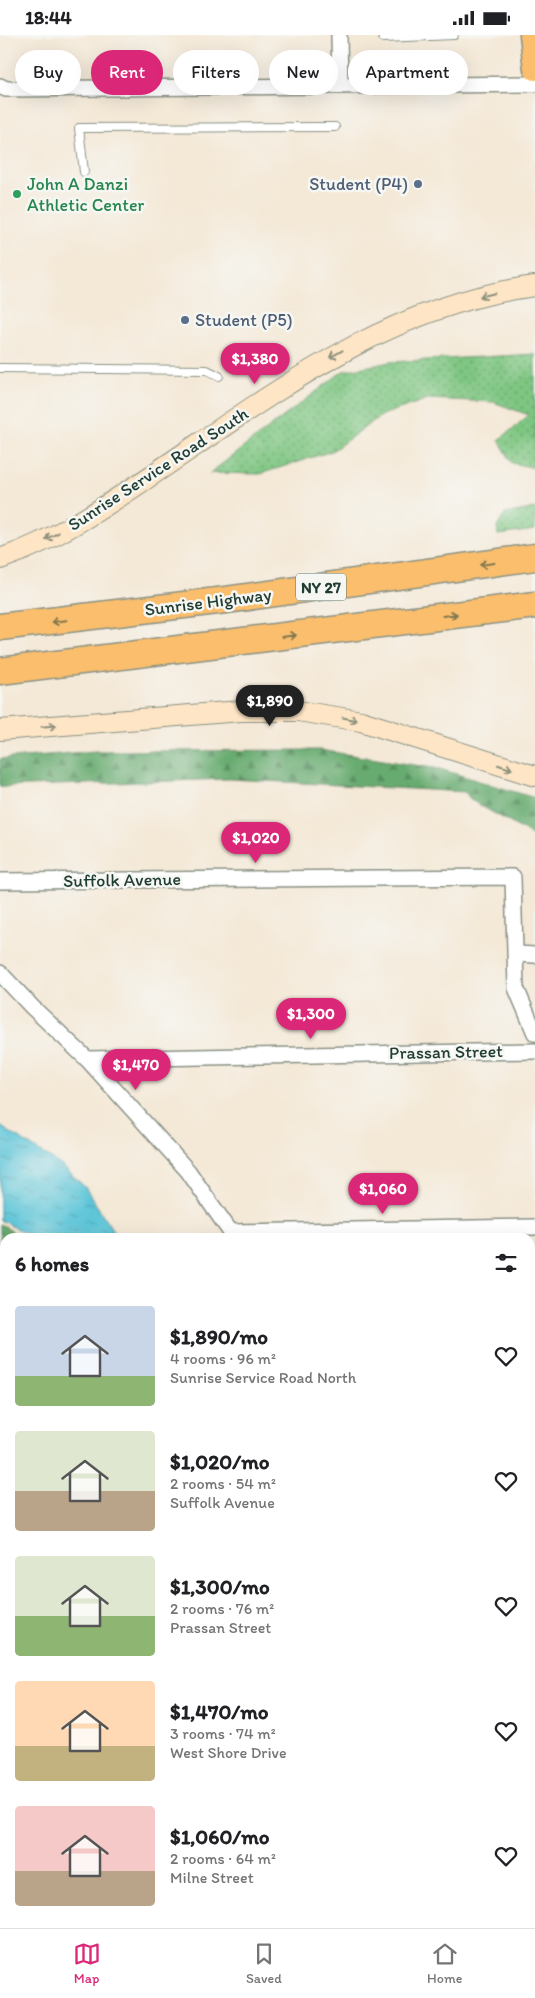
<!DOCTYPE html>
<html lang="en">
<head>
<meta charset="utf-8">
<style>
  :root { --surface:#fff; --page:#f6f6f6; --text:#202124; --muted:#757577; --line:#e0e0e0; --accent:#db2777 }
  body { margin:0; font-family:Itim,sans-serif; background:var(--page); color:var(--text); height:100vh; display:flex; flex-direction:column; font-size:19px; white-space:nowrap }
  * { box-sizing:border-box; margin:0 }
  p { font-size:16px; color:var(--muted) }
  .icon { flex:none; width:28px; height:28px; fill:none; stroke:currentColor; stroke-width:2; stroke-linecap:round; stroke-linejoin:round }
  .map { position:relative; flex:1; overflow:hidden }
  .details { position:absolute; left:0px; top:1198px; width:535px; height:696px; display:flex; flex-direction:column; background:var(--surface); border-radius:15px 15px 0 0; box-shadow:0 5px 20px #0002 }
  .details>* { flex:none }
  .guide { position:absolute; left:15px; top:15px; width:505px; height:45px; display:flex; gap:10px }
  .price { position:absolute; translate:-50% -42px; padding:0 11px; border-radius:18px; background:var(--accent); color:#fff; font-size:16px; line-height:32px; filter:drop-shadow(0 1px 2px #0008) }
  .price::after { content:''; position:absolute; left:50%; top:30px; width:15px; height:11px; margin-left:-8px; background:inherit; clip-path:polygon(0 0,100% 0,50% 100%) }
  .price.selected { background:#222; color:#fff }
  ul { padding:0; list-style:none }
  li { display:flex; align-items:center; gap:15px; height:125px; padding:0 15px }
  li span { display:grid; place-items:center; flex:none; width:140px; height:100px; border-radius:5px; color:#555 }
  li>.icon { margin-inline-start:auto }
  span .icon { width:60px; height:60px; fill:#fffc; stroke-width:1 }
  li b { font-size:21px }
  h2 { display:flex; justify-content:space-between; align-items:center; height:60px; padding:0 15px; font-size:21px }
  .tag { padding:0 18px; border-radius:22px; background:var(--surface); box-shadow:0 5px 20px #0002; font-size:18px; line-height:45px }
  .tag.selected { background:var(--accent); color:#fff }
  .status { display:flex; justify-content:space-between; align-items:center; height:35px; padding:0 25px; background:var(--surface); direction:ltr }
  .status svg { height:14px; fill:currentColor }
  .menu { display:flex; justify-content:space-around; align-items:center; height:70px; border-top:1px solid var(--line); background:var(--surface); font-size:14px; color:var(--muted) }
  .menu a { display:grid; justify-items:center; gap:2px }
  .menu .selected { color:var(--accent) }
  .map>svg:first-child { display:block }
  .grass { fill:url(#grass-dots); stroke:#4f825b }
  .forest { fill:url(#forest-firs); stroke:#437452 }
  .water { fill:url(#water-ripples); stroke:#3e8186 }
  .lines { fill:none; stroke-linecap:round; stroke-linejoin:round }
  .stream { stroke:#5cc5d8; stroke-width:5 }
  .service-casing { stroke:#8a9285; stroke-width:10 }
  .minor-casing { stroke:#8a9285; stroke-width:18 }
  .secondary-casing { stroke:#8a9285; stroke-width:22 }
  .primary-casing { stroke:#8a9285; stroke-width:25 }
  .motorway-casing { stroke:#8a9285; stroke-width:29 }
  .service { stroke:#fff; stroke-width:8 }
  .minor { stroke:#fff; stroke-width:15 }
  .secondary { stroke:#fde5c5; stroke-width:20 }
  .primary { stroke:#fabe6d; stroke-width:22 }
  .motorway { stroke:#fabe6d; stroke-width:26 }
  .oneway { stroke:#8e917c }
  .oneway2 { stroke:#82774e }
  .service-dot { fill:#5c6f8a; stroke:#f6f6f2; stroke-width:2 }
  .leisure-dot { fill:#2e9e5b; stroke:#f6f6f2; stroke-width:2 }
  .labels { text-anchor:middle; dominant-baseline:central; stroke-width:5; stroke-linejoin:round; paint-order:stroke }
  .shield { fill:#f6f6f2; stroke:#60746d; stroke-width:1 }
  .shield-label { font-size:16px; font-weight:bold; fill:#1f3d34 }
  .leisure-label { font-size:18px; fill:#27864d; stroke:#f6f6f2; text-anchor:start }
  .service-label { font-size:18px; fill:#4e5e75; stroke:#f6f6f2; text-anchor:end }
  .street-label { font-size:18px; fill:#1f3d34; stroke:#f6f6f2 }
</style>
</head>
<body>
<div class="status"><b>18:44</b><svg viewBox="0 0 49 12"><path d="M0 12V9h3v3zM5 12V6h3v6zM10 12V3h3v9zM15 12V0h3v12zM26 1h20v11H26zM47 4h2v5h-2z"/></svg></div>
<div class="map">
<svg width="535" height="1893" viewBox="0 0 535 1893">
  <defs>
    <pattern id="grass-dots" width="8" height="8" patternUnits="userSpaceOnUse" patternTransform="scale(1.25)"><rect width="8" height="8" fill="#7fc682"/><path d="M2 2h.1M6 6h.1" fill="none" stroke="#67a26b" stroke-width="1.8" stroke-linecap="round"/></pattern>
    <pattern id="forest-firs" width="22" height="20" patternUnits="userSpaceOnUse" patternTransform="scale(1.25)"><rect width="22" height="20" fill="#67ab70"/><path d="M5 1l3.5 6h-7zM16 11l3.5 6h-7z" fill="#548c5d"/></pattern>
    <pattern id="water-ripples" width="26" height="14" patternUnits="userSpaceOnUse" patternTransform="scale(1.25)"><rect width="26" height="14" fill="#5cc5d8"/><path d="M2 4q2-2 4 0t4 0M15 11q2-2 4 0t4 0" fill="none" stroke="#4ba1b0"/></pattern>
  </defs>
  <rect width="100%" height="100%" fill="#f6f6f2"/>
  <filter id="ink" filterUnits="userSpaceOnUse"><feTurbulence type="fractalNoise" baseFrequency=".02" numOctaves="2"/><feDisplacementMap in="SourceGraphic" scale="10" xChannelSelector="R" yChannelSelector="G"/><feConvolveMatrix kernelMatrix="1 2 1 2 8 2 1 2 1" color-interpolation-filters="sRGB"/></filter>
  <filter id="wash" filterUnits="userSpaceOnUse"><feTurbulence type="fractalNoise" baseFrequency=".0096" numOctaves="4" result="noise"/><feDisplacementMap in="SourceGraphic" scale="20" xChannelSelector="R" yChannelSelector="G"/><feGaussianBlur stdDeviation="1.12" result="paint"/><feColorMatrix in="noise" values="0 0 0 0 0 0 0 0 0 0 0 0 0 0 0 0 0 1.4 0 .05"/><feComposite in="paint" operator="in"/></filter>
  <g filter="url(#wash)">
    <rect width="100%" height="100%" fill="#f4e8d6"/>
    <g class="grass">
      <path d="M535 319V433L512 428 499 405 529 380 493 367 428 364 382 380 332 416 260 439 210 438 343 336 390 327Z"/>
      <path d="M535 473V495L498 500 497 492 505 479Z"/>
    </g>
    <g class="forest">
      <path d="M320 715 440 734 535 763V802L471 765 465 757 229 744 0 752V724L95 716Z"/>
      <path d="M0 1189 22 1202H5V1252L1 1255Z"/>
      <rect x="335" y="1889" width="57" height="4"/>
    </g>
    <path class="water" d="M0 1091 62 1131 85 1152 117 1202H32L0 1185Z"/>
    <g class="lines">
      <path class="stream" d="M378 1889 379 1893"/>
    </g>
  </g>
  <g filter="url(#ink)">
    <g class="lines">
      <g class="service-casing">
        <g id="service">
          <path d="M383 0V3L454 0"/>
          <path d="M84 137 79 93 335 92"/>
          <path d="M0 333 207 335 219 341"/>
        </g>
      </g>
      <g class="minor-casing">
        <g id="minor">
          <path d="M339 0 340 51"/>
          <path d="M0 51 6 54 535 49"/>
          <path d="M0 846 513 842 516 953 535 998"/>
          <path d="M516 919 535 920"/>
          <path d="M0 938 32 972 87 1024 188 1136 234 1202"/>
          <path d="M87 1024 535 1016"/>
          <path d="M231 1197 535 1192"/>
          <path d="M0 1315 5 1321"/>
          <path d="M530 1370H535"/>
          <path d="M0 1412H5"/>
          <path d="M530 1547H535"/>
          <path d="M0 1589H5"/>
          <path d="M530 1721H535"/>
          <path d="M530 1829H535"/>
          <path d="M0 1830H5"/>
          <path d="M131 1889V1893"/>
          <path d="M321 1889V1893"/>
        </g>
      </g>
      <g class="secondary-casing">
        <g id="secondary">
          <path d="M0 524C56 505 106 471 155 438 274 358 388 270 535 251"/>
          <path d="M0 695 241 676H298L361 686 535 741"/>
        </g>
      </g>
      <g class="primary-casing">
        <path id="primary" d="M531 0 535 34"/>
      </g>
      <g class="motorway-casing">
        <g id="motorway">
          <path d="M0 592 226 565 535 522"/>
          <path d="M0 636 535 570"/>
        </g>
      </g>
      <use href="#service" class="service"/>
      <use href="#minor" class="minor"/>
      <use href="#secondary" class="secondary"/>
      <use href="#primary" class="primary"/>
      <use href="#motorway" class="motorway"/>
    </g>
    <defs><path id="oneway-shaft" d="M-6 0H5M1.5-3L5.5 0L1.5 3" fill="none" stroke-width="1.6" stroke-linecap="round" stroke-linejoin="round" transform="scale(1.25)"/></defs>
    <g class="oneway">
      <use href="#oneway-shaft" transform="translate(487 260) rotate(167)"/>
      <use href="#oneway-shaft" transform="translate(336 319) rotate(151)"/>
      <use href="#oneway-shaft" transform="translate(52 501) rotate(153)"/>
      <use href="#oneway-shaft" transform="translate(350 684) rotate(12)"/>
      <use href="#oneway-shaft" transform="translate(49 691) rotate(-5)"/>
      <use href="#oneway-shaft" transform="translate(505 732) rotate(18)"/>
    </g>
    <g class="oneway2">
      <use href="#oneway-shaft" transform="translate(487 529) rotate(172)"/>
      <use href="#oneway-shaft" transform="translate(450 580) rotate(-7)"/>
      <use href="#oneway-shaft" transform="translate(59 586) rotate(174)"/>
      <use href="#oneway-shaft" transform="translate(289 601) rotate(-7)"/>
    </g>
  </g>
  <g class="service-dot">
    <circle cx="418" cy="149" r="5"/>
    <circle cx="185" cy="285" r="5"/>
  </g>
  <circle class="leisure-dot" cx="17" cy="159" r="5"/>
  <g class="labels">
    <rect class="shield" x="296" y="538.5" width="50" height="27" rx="4"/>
    <g class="shield-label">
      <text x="321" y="552">NY 27</text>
    </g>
    <g class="leisure-label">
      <text x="27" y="149">John A Danzi<tspan x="27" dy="21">Athletic Center</tspan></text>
    </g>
    <g class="service-label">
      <text x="408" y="149">Student (P4)</text>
      <text x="195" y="285" text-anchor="start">Student (P5)</text>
    </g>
    <g class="street-label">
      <text transform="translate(158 434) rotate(-33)">Sunrise Service Road South</text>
      <text transform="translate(208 567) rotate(-7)">Sunrise Highway</text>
      <text transform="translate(122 845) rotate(-1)">Suffolk Avenue</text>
      <text transform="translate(446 1017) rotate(-1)">Prassan Street</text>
    </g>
  </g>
</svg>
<b class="price" style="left:255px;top:350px">$1,380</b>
<b class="price selected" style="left:270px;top:692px">$1,890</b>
<b class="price" style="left:256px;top:829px">$1,020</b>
<b class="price" style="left:311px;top:1005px">$1,300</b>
<b class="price" style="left:136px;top:1056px">$1,470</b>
<b class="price" style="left:383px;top:1180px">$1,060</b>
<div class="guide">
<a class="tag">Buy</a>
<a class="tag selected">Rent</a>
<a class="tag">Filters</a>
<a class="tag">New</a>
<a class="tag">Apartment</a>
</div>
<section class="details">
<h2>6 homes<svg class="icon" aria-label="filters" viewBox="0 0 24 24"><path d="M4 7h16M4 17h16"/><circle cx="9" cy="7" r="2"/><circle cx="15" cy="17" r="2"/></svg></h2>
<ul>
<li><span style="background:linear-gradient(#c9d6e8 70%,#8fb573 0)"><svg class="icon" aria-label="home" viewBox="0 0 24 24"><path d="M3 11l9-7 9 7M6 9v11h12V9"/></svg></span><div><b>$1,890/mo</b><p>4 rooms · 96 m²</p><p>Sunrise Service Road North</p></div><svg class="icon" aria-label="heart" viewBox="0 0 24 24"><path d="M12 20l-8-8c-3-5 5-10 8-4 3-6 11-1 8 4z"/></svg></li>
<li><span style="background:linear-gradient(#dfe7d0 60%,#b9a48a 0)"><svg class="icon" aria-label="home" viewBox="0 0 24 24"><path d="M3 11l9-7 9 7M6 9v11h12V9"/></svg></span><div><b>$1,020/mo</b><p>2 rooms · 54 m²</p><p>Suffolk Avenue</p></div><svg class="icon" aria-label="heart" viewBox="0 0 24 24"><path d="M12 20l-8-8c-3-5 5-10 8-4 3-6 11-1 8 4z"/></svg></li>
<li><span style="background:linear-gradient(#dfe7d0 60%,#8fb573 0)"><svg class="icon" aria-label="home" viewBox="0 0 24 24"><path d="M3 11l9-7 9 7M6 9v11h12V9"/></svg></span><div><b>$1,300/mo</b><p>2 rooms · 76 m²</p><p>Prassan Street</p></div><svg class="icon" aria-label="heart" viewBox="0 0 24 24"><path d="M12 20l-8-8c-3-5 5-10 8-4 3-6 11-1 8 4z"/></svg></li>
<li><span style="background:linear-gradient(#ffd9b3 65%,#c2b280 0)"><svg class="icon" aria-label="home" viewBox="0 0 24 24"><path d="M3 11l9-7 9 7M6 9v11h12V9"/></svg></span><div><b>$1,470/mo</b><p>3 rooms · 74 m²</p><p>West Shore Drive</p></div><svg class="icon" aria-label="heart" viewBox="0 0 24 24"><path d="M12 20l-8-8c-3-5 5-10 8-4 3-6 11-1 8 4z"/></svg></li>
<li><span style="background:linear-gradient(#f6c9c9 65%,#b9a48a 0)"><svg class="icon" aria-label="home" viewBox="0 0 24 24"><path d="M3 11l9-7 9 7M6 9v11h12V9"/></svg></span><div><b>$1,060/mo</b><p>2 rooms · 64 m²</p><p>Milne Street</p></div><svg class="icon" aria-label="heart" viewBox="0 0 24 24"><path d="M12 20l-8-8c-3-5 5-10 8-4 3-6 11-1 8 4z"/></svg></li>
</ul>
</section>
</div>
<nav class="menu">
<a class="selected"><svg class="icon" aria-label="map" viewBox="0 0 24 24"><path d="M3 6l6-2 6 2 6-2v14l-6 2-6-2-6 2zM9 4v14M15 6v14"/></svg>Map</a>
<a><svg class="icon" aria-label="saved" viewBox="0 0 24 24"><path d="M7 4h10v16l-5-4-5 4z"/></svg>Saved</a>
<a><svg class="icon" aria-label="home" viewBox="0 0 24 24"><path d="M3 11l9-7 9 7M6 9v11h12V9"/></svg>Home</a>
</nav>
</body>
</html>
